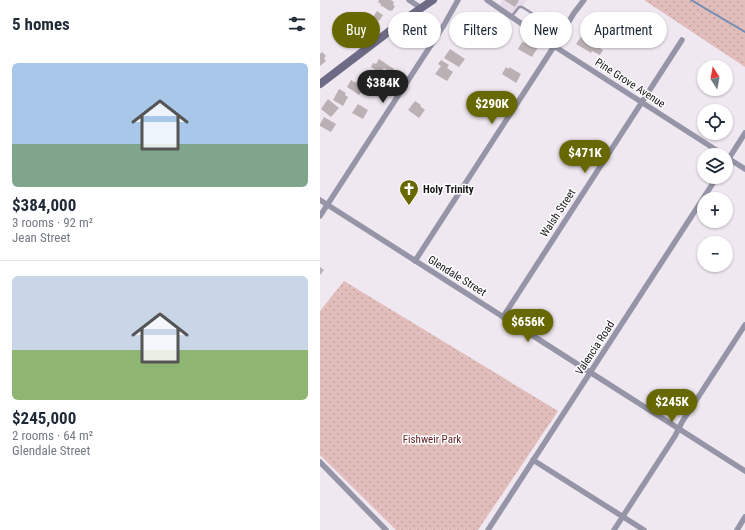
<!DOCTYPE html>
<html lang="en">
<head>
<meta charset="utf-8">
<style>
  :root { --surface:#fff; --page:#f2f2f3; --text:#1f2937; --muted:#747a83; --line:#e0e1e3; --accent:#686803 }
  body { margin:0; font-family:"Roboto Condensed",sans-serif; background:var(--page); color:var(--text); height:100vh; display:flex; flex-direction:column; font-size:15px; white-space:nowrap }
  * { box-sizing:border-box; margin:0 }
  p { font-size:13px; color:var(--muted) }
  .icon { flex:none; width:22px; height:22px; fill:none; stroke:currentColor; stroke-width:2; stroke-linecap:round; stroke-linejoin:round }
  .map { position:relative; flex:1; overflow:hidden }
  .sheet { display:flex; flex-direction:column; background:var(--surface); width:320px }
  .sheet>* { flex:none }
  .top-card { position:absolute; left:12px; top:12px; width:353px; height:36px; display:flex; gap:8px }
  .needle { width:26px; rotate:349deg }
  .fabs { position:absolute; left:377px; top:60px; display:grid; gap:8px }
  .fabs a { display:grid; place-items:center; width:36px; height:36px; border-radius:50%; background:var(--surface); box-shadow:0 1px 3px #0004; font-size:20px }
  .price { position:absolute; translate:-50% -34px; padding:0 9px; border-radius:14px; background:var(--accent); color:#fff; font-size:13px; line-height:26px; filter:drop-shadow(0 1px 2px #0008) }
  .price::after { content:''; position:absolute; left:50%; top:24px; width:12px; height:9px; margin-left:-6px; background:inherit; clip-path:polygon(0 0,100% 0,50% 100%) }
  .price.active { background:#222; color:#fff }
  ul { padding:0; list-style:none }
  li { display:grid; align-content:center; gap:8px; height:212px; padding:0 12px }
  li+li { border-top:1px solid var(--line) }
  li span { display:grid; place-items:center; height:124px; border-radius:6px; color:#555 }
  li>.icon { margin-inline-start:auto }
  span .icon { width:72px; height:72px; fill:#fffc; stroke-width:1 }
  li b { font-size:17px }
  h2 { display:flex; justify-content:space-between; align-items:center; height:48px; padding:0 12px; font-size:17px }
  .pill { padding:0 14px; border-radius:18px; background:var(--surface); box-shadow:0 1px 3px #0004; font-size:14px; line-height:36px }
  .pill.active { background:var(--accent); color:#fff }
  main { display:flex; flex:1; min-height:0 }
  .map>svg:first-child { display:block }
  .built { fill:#e7dbea }
  .park { fill:url(#park-dots) }
  .lines { fill:none; stroke-linecap:round; stroke-linejoin:round }
  .stream { stroke:#778eb2; stroke-width:2 }
  .building { fill:#bbb0b4 }
  .lane { stroke:#9695a7; stroke-width:2.5 }
  .street { stroke:#9695a7; stroke-width:5.5 }
  .secondary { stroke:#6e6b86; stroke-width:8 }
  .labels { text-anchor:middle; dominant-baseline:central; stroke-width:3; stroke-linejoin:round; paint-order:stroke }
  .street-label { font-size:11px; fill:#161417; stroke:#fff }
  .poi-label { font-size:11px; font-weight:bold; fill:#161417; stroke:#fff; text-anchor:start }
  .park-label { font-size:11px; fill:#652629; stroke:#fff }
</style>
</head>
<body>
<main>
<section class="sheet">
<h2>5 homes<svg class="icon" aria-label="filters" viewBox="0 0 24 24"><path d="M4 7h16M4 17h16"/><circle cx="9" cy="7" r="2"/><circle cx="15" cy="17" r="2"/></svg></h2>
<ul>
<li><span style="background:linear-gradient(#a9c7e8 65%,#7fa58c 0)"><svg class="icon" aria-label="home" viewBox="0 0 24 24"><path d="M3 11l9-7 9 7M6 9v11h12V9"/></svg></span><div><b>$384,000</b><p>3 rooms · 92 m²</p><p>Jean Street</p></div></li>
<li><span style="background:linear-gradient(#c9d6e8 60%,#8fb573 0)"><svg class="icon" aria-label="home" viewBox="0 0 24 24"><path d="M3 11l9-7 9 7M6 9v11h12V9"/></svg></span><div><b>$245,000</b><p>2 rooms · 64 m²</p><p>Glendale Street</p></div></li>
</ul>
</section>
<div class="map">
<svg width="425" height="530" viewBox="0 0 425 530">
  <defs>
    <pattern id="park-dots" width="8" height="8" patternUnits="userSpaceOnUse"><rect width="8" height="8" fill="#e1bdbc"/><path d="M2 2h.1M6 6h.1" fill="none" stroke="#c0a2a1" stroke-width="1.8" stroke-linecap="round"/></pattern>
  </defs>
  <rect width="100%" height="100%" fill="#f0e8f1"/>
  <path class="built" d="M183 0H207L195 16 179 5Z"/>
  <g class="park">
    <path d="M324 0H425V67Z"/>
    <path d="M24 281 238 411 158 530H76L0 455V311Z"/>
  </g>
  <g class="lines">
    <path class="stream" d="M371 0 425 32"/>
  </g>
  <g class="building">
    <path d="M59 0H71L74 2 73 5 75 6 72 11 70 10V11L60 5 61 4 58 2Z"/>
    <path d="M184 0H199L195 7Z"/>
    <path d="M57 11 63 15 59 21 53 17Z"/>
    <path d="M309 31 315 36 310 43 304 38Z"/>
    <path d="M261 37 283 50 280 55 272 51 271 53 256 44Z"/>
    <path d="M202 42 204 43V42L211 46 213 44 218 47 212 57 198 49Z"/>
    <path d="M130 49 145 59 139 67 124 58Z"/>
    <path d="M2 52 6 56 4 58 6 61 0 66V54Z"/>
    <path d="M59 59 74 69 71 73 64 68 60 73 51 67 53 63 56 64Z"/>
    <path d="M121 60 129 65 127 68 133 72 127 81 115 74 121 66 118 64Z"/>
    <path d="M186 67 189 69V67L201 74 196 83 182 74Z"/>
    <path d="M42 75 50 80 46 86 44 84 42 87 44 88 39 95 27 87 31 80 36 83Z"/>
    <path d="M19 89 26 93 25 95 28 97 23 106 13 100Z"/>
    <path d="M8 99 19 108 11 117 1 109Z"/>
    <path d="M95 101 101 105 100 106 105 110 99 118 88 110Z"/>
    <path d="M38 104 48 110 43 119 32 113Z"/>
    <path d="M4 117 16 124 11 132 0 126V124Z"/>
    <path d="M0 267 4 270 0 275Z"/>
  </g>
  <g class="lines">
    <path class="lane" d="M191 17 199 7H202L236 28 240 34"/>
    <g class="street">
      <path d="M89 0 101 8"/>
      <path d="M167 0 234 46 404 155"/>
      <path d="M406 157 425 169"/>
      <path d="M406 163 425 133"/>
      <path d="M0 200 425 471"/>
      <path d="M0 216 124 25 138 0"/>
      <path d="M95 261 231 51 254 13 264 0"/>
      <path d="M183 317 362 40"/>
      <path d="M213 460 324 530"/>
      <path d="M0 462 66 530"/>
      <path d="M168 530 397 177"/>
      <path d="M294 530 355 436 362 422 425 325"/>
      <path d="M417 530 425 517"/>
    </g>
    <path class="secondary" d="M0 84 88 17 113 0"/>
  </g>
  <defs>
    <g id="church-pin" transform="scale(1)"><path d="M0 17L-7.5 6A9.5 9.5 0 1 1 7.5 6Z" fill="#686803" stroke="#fff"/><path d="M-1.2-6h2.4v3.5h3.3v2.4h-3.3V6h-2.4V-.1h-3.3v-2.4h3.3Z" fill="#fff"/></g>
  </defs>
  <g fill-rule="evenodd">
    <use href="#church-pin" x="89" y="189"/>
  </g>
  <g class="labels">
    <g class="street-label">
      <text transform="translate(310 83) rotate(33)">Pine Grove Avenue</text>
      <text transform="translate(238 213) rotate(-57)">Walsh Street</text>
      <text transform="translate(137 276) rotate(32)">Glendale Street</text>
      <text transform="translate(275 348) rotate(-57)">Valencia Road</text>
    </g>
    <g class="poi-label">
      <text x="103" y="189">Holy Trinity</text>
    </g>
    <g class="park-label">
      <text x="112" y="439">Fishweir Park</text>
    </g>
  </g>
</svg>
<div class="fabs">
<a><svg class="needle" viewBox="-14 -14 28 28"><path d="M0-13l5 13h-10z" fill="#e53935"/><path d="M0 13l5-13h-10z" fill="#747a83"/></svg></a>
<a><svg class="icon" aria-label="locate" viewBox="0 0 24 24"><circle cx="12" cy="12" r="6"/><path d="M12 2v4M12 18v4M2 12h4M18 12h4"/></svg></a>
<a><svg class="icon" aria-label="layers" viewBox="0 0 24 24"><path d="M12 4l9 5-9 5-9-5zM3 14l9 5 9-5"/></svg></a>
<a>+</a>
<a>−</a>
</div>
<b class="price active" style="left:63px;top:104px">$384K</b>
<b class="price" style="left:172px;top:125px">$290K</b>
<b class="price" style="left:265px;top:174px">$471K</b>
<b class="price" style="left:208px;top:343px">$656K</b>
<b class="price" style="left:352px;top:423px">$245K</b>
<div class="top-card">
<a class="pill active">Buy</a>
<a class="pill">Rent</a>
<a class="pill">Filters</a>
<a class="pill">New</a>
<a class="pill">Apartment</a>
</div>
</div>
</main>
</body>
</html>
